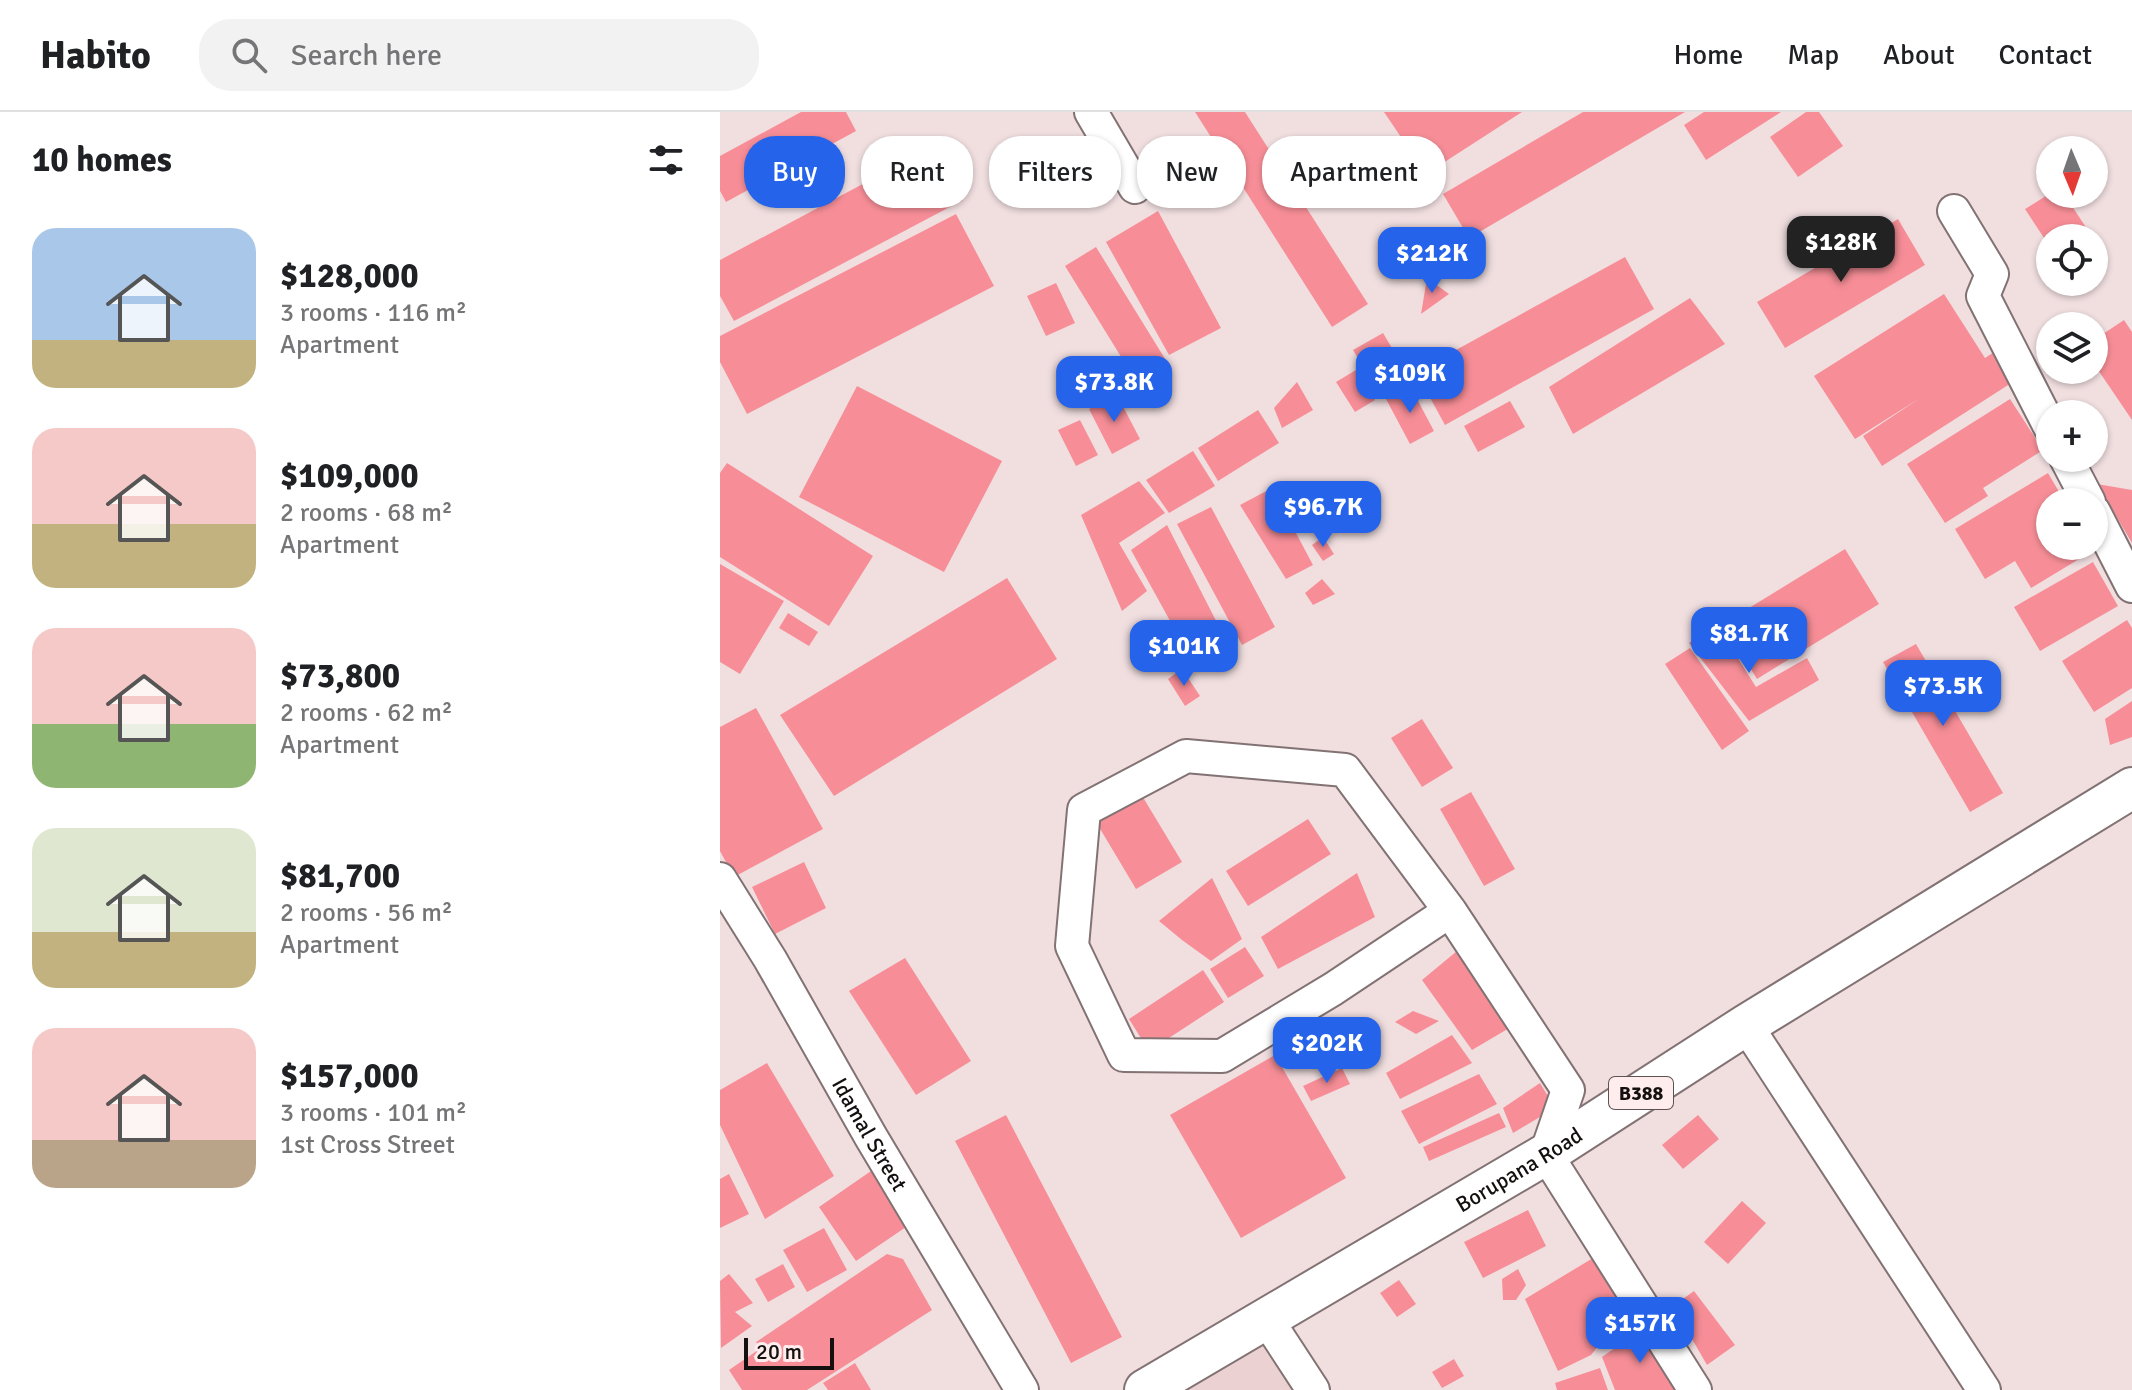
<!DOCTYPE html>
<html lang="en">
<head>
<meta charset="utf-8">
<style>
  :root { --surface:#fff; --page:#f2f2f2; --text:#202124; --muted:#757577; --line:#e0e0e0; --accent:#2563eb }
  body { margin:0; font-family:Signika,sans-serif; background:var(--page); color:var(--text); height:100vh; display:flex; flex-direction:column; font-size:30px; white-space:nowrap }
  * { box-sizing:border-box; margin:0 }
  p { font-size:26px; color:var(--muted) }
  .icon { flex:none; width:44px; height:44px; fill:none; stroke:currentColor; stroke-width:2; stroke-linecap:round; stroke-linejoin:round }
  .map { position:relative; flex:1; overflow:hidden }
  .side { display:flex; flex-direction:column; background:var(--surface); width:720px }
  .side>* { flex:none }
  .banner { position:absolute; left:24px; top:24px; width:760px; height:72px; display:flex; gap:16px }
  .needle { width:52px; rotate:178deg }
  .controls { position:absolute; left:1316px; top:24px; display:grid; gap:16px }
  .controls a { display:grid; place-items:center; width:72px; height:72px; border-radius:50%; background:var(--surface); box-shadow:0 2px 6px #0004; font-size:40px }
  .scale { position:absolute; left:24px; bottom:20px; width:90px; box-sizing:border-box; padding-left:8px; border:4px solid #151010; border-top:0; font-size:22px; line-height:28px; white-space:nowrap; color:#151010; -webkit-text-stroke:6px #ffeded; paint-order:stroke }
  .price { position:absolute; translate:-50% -68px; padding:0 18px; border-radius:16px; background:var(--accent); color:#fff; font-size:26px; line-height:52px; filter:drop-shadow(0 2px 4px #0008) }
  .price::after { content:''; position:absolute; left:50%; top:48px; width:24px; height:18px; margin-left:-12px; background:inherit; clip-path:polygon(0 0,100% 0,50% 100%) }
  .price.on { background:#222; color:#fff }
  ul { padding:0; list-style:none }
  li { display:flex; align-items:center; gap:24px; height:200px; padding:0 32px }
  li span { display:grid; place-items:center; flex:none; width:224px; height:160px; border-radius:24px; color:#555 }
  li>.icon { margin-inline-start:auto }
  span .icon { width:96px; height:96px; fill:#fffc; stroke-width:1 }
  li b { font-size:34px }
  h2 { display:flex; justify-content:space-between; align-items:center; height:96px; padding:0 32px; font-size:34px }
  .pill { padding:0 28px; border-radius:32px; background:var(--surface); box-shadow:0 2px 6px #0004; font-size:28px; line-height:72px }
  .pill.on { background:var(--accent); color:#fff }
  header { display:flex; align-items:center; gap:48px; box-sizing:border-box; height:112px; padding:0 40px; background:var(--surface); border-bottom:2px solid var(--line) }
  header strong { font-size:38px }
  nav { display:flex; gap:44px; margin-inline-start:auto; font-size:28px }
  .search { width:560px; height:72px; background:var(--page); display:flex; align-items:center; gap:20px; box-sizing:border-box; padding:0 28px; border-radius:32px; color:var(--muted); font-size:30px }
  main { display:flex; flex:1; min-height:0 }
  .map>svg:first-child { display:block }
  .built { fill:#ecd1d2 }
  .building { fill:#f78e97 }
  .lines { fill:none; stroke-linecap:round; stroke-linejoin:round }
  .minor-casing { stroke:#827273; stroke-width:36 }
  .major-casing { stroke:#827273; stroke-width:44 }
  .minor { stroke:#fff; stroke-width:32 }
  .major { stroke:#fff; stroke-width:40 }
  .labels { text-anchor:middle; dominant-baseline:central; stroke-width:8; stroke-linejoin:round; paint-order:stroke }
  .shield { fill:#ffeded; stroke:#5b5252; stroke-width:2 }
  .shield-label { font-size:20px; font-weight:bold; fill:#151010 }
  .street-label { font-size:22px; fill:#151010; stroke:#ffeded }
</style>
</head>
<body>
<header>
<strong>Habito</strong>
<div class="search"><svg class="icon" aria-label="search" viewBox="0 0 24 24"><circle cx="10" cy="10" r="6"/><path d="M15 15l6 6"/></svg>Search here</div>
<nav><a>Home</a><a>Map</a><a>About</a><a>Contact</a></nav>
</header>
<main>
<section class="side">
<h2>10 homes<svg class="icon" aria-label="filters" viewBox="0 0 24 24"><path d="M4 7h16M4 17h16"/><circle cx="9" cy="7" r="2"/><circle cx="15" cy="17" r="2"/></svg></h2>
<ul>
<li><span style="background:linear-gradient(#a9c7e8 70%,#c2b280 0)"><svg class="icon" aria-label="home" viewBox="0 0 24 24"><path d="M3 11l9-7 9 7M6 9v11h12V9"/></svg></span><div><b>$128,000</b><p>3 rooms · 116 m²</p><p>Apartment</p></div></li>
<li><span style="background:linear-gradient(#f6c9c9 60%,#c2b280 0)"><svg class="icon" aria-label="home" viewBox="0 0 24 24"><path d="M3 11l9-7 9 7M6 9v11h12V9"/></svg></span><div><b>$109,000</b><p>2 rooms · 68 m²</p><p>Apartment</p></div></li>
<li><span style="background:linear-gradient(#f6c9c9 60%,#8fb573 0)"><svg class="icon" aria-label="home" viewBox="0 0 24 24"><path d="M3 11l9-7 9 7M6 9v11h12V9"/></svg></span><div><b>$73,800</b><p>2 rooms · 62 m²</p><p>Apartment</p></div></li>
<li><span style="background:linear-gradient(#dfe7d0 65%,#c2b280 0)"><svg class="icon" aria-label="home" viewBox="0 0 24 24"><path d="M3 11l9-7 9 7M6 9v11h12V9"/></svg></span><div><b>$81,700</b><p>2 rooms · 56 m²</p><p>Apartment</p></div></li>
<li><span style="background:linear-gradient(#f6c9c9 70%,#b9a48a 0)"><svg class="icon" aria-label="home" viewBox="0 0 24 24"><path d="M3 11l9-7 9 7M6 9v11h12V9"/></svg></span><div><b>$157,000</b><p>3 rooms · 101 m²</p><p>1st Cross Street</p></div></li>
</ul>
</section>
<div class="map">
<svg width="1412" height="1278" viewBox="0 0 1412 1278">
  <rect width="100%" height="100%" fill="#f1dfe0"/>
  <path class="built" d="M546 1206 593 1278H425Z"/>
  <g class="building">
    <path d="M81 0H126L136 19 6 90 0 79V44Z"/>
    <path d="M475 0H525L648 192 612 215Z"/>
    <path d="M664 0H802L706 62Z"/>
    <path d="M863 0H965L749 126 723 82Z"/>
    <path d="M984 0H1061L986 48 964 13Z"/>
    <path d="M1086 0H1099L1123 34 1078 65 1050 25Z"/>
    <path d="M214 34 243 88 14 209 0 184V148Z"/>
    <path d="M1329 82H1344L1373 126H1330V135L1305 97Z"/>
    <path d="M438 99 501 216 449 243 386 130Z"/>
    <path d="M236 102 274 174 27 302 0 250V224Z"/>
    <path d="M1178 107 1205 153 1065 236 1037 190Z"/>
    <path d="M376 135 447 250 416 269 345 154Z"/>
    <path d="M905 145 934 197 725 313 696 260Z"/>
    <path d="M707 166 729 182 701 202Z"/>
    <path d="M336 171 355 211 326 224 307 184Z"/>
    <path d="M1224 182 1265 246 1280 236 1299 266 1162 354 1143 324 1200 286 1135 327 1094 264Z"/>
    <path d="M970 186 1005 232 853 322 829 275Z"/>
    <path d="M1404 208 1412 220V308L1374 252V228Z"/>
    <path d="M663 221 688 263 658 280 633 238Z"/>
    <path d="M636 258 655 288 635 300 616 270Z"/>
    <path d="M577 270 593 298 562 316 554 296Z"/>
    <path d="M137 274 282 349 224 460 79 385Z"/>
    <path d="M690 274 714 319 690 332 666 287Z"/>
    <path d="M397 283 420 327 392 342 369 297Z"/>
    <path d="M1290 287 1323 338 1263 376 1268 384 1225 411 1187 352Z"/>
    <path d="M790 289 805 315 758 340 744 314Z"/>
    <path d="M538 298 559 331 498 369 478 336Z"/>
    <path d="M360 308 378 343 356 354 338 318Z"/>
    <path d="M473 339 495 374 449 401 426 368Z"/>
    <path d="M7 351 153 444 109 514 0 445V361Z"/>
    <path d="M1328 361 1345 390H1330V434H1372L1374 438 1311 476 1295 449 1265 467 1235 417Z"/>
    <path d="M419 369 445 401 399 431 427 479 402 499 361 403Z"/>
    <path d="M1377 372 1412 378V431Z"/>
    <path d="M552 376 593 453 566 467 520 393Z"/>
    <path d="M491 395 555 515 522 533 457 412Z"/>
    <path d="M447 413 511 538 476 556 411 438Z"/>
    <path d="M603 425 614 442 603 449 592 433Z"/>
    <path d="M1125 437 1159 492 1037 567 1003 512Z"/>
    <path d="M1373 450 1398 494 1320 539 1294 495Z"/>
    <path d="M0 452 64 489 20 562 0 550Z"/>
    <path d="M287 466 337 547 114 684 60 603Z"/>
    <path d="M602 467 615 482 593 493 585 481Z"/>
    <path d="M68 501 98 520 89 534 59 516Z"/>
    <path d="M1407 508 1412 516V576L1374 600 1342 549Z"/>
    <path d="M995 510 1036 575 1087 546 1099 568 1029 609 969 531Z"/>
    <path d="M1196 532 1283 681 1250 700 1163 550Z"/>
    <path d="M970 536 1029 619 1002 638 945 552Z"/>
    <path d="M462 557 480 584 465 594 448 567Z"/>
    <path d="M1412 589V625L1390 633 1385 607Z"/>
    <path d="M36 596 103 717 14 765 0 739V615Z"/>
    <path d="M702 607 733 656 702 675 671 626Z"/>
    <path d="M751 680 795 757 764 774 720 697Z"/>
    <path d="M421 682 462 750 416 777 376 710Z"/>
    <path d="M588 707 611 742 528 794 506 759Z"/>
    <path d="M84 750 106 796 55 822 32 775Z"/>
    <path d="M637 761 655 805 558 857 541 825Z"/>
    <path d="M492 766 522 827 491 849 462 828 439 809Z"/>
    <path d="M525 835 544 864 508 886 490 857Z"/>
    <path d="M737 839 791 915 752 938 702 868Z"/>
    <path d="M185 846 251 949 196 983 129 879Z"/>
    <path d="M483 858 504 890 429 939 409 907Z"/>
    <path d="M693 899 719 909 696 922 675 910Z"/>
    <path d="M732 923 752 951 680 987 666 961Z"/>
    <path d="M555 943 626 1066 521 1126 450 1003Z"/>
    <path d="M47 951 114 1064 45 1107 0 1013V978Z"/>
    <path d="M622 956 630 972 591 989 583 974Z"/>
    <path d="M759 962 777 992 699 1032 681 999Z"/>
    <path d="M820 971 835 996 793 1021 783 996Z"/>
    <path d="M779 1001 786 1015 709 1049 703 1035Z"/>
    <path d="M286 1003 402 1225 351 1251 235 1029Z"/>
    <path d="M978 1003 999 1027 963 1057 942 1033Z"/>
    <path d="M151 1059 189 1113 136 1149 99 1095Z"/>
    <path d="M9 1062 29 1102 0 1116V1067Z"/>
    <path d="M1022 1089 1046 1111 1008 1152 984 1130Z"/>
    <path d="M808 1098 826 1134 763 1166 744 1130Z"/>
    <path d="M104 1116 127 1158 87 1180 63 1138Z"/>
    <path d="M167 1142 183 1147 212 1198 87 1278H22L9 1258 41 1236 36 1230Z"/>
    <path d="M878 1143 908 1173 883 1195 890 1219 871 1243 838 1259 805 1187Z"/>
    <path d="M63 1152 75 1175 48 1190 35 1167Z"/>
    <path d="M798 1157 806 1173 796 1188H783L782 1167Z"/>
    <path d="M9 1162 33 1191 15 1200 32 1214 1 1236 0 1169Z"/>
    <path d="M679 1168 696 1192 677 1205 660 1181Z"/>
    <path d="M974 1179 1015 1233 987 1253 953 1194Z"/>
    <path d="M929 1212 961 1278H895L882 1245Z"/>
    <path d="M734 1247 744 1264 722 1276 712 1260Z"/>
    <path d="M135 1251 151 1278H108L103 1271Z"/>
    <path d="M880 1256 888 1278H837L835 1271Z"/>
  </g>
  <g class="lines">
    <g class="minor-casing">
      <g id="minor">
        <path d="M371 0 415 75"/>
        <path d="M1234 99 1272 162 1263 184 1330 315"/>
        <path d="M1346 346 1369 390"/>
        <path d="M1374 400 1412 474"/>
        <path id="s1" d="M0 767 50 847 151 1025 302 1278"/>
        <path d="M730 799 613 877 502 944 404 943 352 834 364 698 466 644 625 658 730 799 848 978 826 1042 975 1278"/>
        <path d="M1026 913 1264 1278"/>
        <path d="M546 1206 593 1278"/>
      </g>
    </g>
    <g class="major-casing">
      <g id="major">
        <path id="s2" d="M425 1278 826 1042 1026 913 1412 676"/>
      </g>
    </g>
    <use href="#minor" class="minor"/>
    <use href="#major" class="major"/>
  </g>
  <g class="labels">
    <rect class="shield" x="889" y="965" width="64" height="32" rx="6"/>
    <g class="shield-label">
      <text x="921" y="981">B388</text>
    </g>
    <g class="street-label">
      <text stroke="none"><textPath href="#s1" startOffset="296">Idamal Street</textPath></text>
      <text stroke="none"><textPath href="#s2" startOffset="434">Borupana Road</textPath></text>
    </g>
  </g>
</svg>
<div class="controls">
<a><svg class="needle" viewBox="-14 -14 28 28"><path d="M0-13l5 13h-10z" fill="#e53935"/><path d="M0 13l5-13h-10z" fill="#757577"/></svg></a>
<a><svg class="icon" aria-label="locate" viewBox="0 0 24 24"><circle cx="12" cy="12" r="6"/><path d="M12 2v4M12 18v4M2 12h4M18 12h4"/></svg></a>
<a><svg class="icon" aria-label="layers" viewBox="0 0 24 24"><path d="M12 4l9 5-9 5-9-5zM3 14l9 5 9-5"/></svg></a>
<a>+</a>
<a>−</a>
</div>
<div class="scale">20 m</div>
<b class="price on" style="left:1121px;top:172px">$128K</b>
<b class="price" style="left:712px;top:183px">$212K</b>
<b class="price" style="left:690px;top:303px">$109K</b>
<b class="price" style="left:394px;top:312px">$73.8K</b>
<b class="price" style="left:603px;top:437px">$96.7K</b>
<b class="price" style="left:1029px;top:563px">$81.7K</b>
<b class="price" style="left:464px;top:576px">$101K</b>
<b class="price" style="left:1223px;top:616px">$73.5K</b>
<b class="price" style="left:607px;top:973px">$202K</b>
<b class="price" style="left:920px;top:1253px">$157K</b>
<div class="banner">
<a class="pill on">Buy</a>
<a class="pill">Rent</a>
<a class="pill">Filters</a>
<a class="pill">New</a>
<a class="pill">Apartment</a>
</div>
</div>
</main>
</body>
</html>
